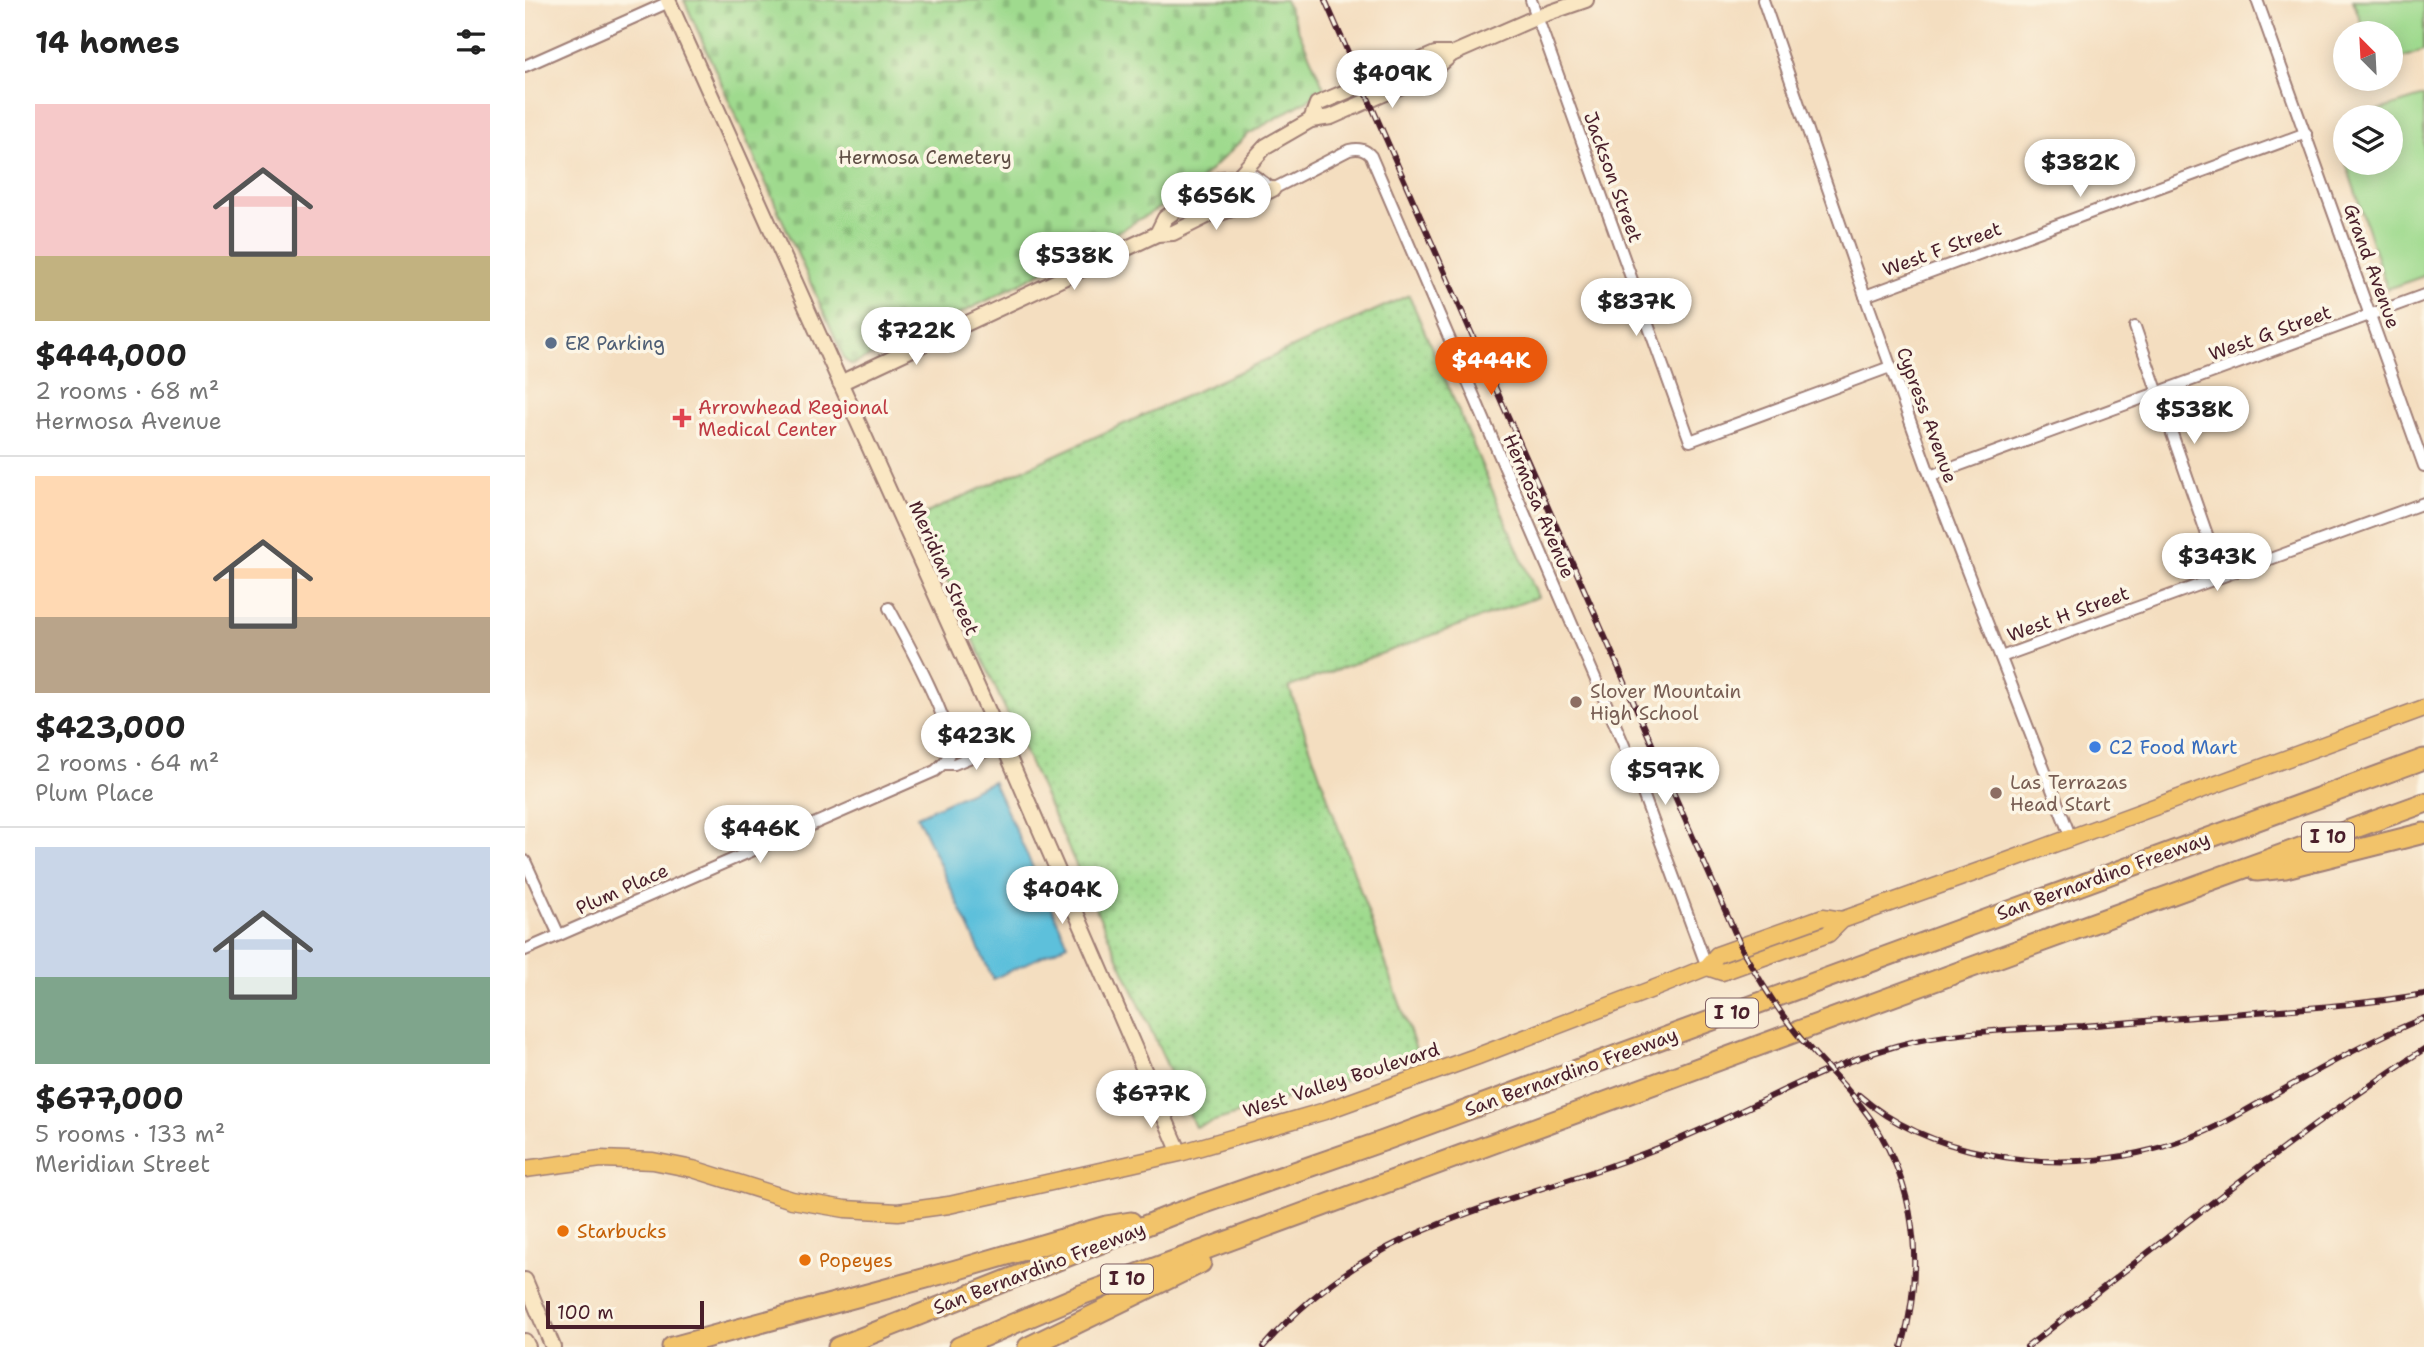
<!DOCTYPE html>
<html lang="en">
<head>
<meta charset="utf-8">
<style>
  :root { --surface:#fff; --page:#f6f6f6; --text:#222; --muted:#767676; --line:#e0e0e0; --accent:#ea580c }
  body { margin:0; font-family:"Shantell Sans",sans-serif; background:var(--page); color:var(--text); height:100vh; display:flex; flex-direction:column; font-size:26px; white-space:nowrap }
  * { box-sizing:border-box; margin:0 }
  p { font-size:23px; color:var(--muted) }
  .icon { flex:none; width:38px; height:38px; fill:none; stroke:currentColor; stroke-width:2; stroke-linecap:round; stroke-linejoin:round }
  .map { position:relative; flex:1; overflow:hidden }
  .details { display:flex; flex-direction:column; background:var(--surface); width:525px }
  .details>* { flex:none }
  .needle { width:46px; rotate:336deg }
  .fabs { position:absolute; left:1808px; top:21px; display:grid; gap:14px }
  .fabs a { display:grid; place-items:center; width:70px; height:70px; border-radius:50%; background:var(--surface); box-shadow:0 4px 18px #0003; font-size:35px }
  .scale { position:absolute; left:21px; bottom:18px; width:158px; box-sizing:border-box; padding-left:7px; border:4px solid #4a1f2b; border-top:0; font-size:19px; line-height:24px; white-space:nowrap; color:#4a1f2b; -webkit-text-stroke:5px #fcf5e5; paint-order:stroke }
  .price { position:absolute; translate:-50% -60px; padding:0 16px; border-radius:24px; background:#fff; color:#222; font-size:23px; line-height:46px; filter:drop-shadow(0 2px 4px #0008) }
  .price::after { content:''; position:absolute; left:50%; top:42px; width:21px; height:16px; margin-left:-10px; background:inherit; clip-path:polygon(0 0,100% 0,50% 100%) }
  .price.active { background:var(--accent); color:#fff }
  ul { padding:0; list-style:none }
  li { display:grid; align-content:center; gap:14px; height:371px; padding:0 35px }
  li+li { border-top:2px solid var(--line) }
  li span { display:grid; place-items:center; height:217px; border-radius:0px; color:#555 }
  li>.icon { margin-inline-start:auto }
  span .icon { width:126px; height:126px; fill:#fffc; stroke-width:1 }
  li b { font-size:30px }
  h2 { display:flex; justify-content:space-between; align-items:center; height:84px; padding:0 35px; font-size:30px }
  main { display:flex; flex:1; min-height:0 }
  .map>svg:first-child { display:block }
  .grass { fill:url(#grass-dots); stroke:#747c5c; stroke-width:2 }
  .cemetery { fill:url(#cemetery-stones); stroke:#747c5c; stroke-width:2 }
  .garden { fill:#9fda8e; stroke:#747c5c; stroke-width:2 }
  .water { fill:#5dc0db; stroke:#547083; stroke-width:2 }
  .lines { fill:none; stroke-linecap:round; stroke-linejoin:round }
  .street-casing { stroke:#9f7e76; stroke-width:14 }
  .secondary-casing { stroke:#9f7e76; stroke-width:18 }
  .primary-casing { stroke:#9f7e76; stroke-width:19 }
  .highway-casing { stroke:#9f7e76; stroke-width:23 }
  .street { stroke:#fff; stroke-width:10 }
  .secondary { stroke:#fae7c3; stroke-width:14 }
  .primary { stroke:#f2c36a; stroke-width:16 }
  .highway { stroke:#f2c36a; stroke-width:19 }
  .rail-casing { stroke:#4a1f2b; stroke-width:6 }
  .rail { stroke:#fcf5e5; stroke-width:3.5; stroke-dasharray:10; stroke-linecap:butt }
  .service-dot { fill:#5c6f8a; stroke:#fcf5e5; stroke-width:2.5 }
  .health-dot { fill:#e0444e; stroke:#fcf5e5; stroke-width:2.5 }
  .education-dot { fill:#8d6e63; stroke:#fcf5e5; stroke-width:2.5 }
  .shop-dot { fill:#3f7fe0; stroke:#fcf5e5; stroke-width:2.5 }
  .food-dot { fill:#e8710a; stroke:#fcf5e5; stroke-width:2.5 }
  .labels { text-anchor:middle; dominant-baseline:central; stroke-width:7; stroke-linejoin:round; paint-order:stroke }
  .shield { fill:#fcf5e5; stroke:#7f5f63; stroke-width:2 }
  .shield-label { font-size:18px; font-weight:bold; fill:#4a1f2b }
  .park-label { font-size:19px; fill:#5f4e44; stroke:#fcf5e5 }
  .street-label { font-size:19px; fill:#4a1f2b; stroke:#fcf5e5 }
  .service-label { font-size:19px; fill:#4e5e75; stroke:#fcf5e5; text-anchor:start }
  .health-label { font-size:19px; fill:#be3a42; stroke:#fcf5e5; text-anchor:start }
  .education-label { font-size:19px; fill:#785e54; stroke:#fcf5e5; text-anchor:start }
  .shop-label { font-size:19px; fill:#366cbe; stroke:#fcf5e5; text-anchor:start }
  .food-label { font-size:19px; fill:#c56008; stroke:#fcf5e5; text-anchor:start }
</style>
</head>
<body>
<main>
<section class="details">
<h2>14 homes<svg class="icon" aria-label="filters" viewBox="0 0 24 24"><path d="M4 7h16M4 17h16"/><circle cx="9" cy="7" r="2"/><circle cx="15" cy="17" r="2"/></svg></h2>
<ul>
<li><span style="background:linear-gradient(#f6c9c9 70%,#c2b280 0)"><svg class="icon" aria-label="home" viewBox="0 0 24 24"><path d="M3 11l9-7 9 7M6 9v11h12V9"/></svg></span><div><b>$444,000</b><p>2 rooms · 68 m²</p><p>Hermosa Avenue</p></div></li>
<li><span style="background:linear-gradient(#ffd9b3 65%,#b9a48a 0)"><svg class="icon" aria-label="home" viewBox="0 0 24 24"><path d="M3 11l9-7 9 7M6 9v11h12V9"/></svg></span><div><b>$423,000</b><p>2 rooms · 64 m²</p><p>Plum Place</p></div></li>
<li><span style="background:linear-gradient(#c9d6e8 60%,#7fa58c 0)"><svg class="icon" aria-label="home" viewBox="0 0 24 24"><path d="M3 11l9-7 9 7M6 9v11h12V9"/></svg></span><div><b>$677,000</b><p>5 rooms · 133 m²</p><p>Meridian Street</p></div></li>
</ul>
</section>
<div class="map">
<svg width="1899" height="1347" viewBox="0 0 1899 1347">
  <defs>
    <pattern id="grass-dots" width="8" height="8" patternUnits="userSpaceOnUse" patternTransform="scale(1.75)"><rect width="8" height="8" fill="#9fda8e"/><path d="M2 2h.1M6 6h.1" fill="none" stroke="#8abb7b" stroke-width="1.8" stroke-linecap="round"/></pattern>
    <pattern id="cemetery-stones" width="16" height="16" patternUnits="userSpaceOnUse" patternTransform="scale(1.75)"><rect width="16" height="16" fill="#9fda8e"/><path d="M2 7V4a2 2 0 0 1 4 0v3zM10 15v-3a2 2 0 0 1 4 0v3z" fill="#8abb7b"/></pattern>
  </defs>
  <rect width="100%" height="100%" fill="#fcf5e5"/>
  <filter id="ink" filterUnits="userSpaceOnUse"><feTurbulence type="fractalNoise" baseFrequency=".0143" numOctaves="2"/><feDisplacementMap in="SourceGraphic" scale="14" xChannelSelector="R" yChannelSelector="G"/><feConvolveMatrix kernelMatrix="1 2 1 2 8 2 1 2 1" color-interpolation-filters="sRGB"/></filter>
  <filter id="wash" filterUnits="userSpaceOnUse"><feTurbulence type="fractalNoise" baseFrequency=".00686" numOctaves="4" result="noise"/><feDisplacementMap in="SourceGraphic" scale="28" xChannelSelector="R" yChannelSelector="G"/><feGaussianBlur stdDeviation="1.57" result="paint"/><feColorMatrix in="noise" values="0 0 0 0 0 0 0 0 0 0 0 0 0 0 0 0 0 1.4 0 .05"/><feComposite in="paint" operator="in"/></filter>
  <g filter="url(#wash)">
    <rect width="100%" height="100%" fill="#f4dec0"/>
    <path class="grass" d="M884 295 1013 597 764 687 894 1058 670 1127 393 517Z"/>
    <path class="cemetery" d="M159 0H760L800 90 722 135 666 189 593 232 463 300 327 365 320 360Z"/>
    <g class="garden">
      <path d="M1828 0H1899V50L1866 62V33H1840Z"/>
      <path d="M1899 96V276L1862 289 1821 163H1866V117H1831Z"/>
    </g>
    <path class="water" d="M468 781 543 944 468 979 392 816Z"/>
  </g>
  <g filter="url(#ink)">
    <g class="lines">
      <g class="street-casing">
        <g id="street">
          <path d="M1006 0 1165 441 1365 367"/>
          <path d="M1238 0 1340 296 1405 476 1546 838"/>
          <path d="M1732 0 1899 466"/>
          <path d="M0 66 144 2"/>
          <path d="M720 169 748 189 824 150C834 148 840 149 846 156L1107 764 1182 967"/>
          <path d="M1340 296 1781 133"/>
          <path d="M1610 327 1696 575"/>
          <path d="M1405 476 1899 295"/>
          <path d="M1476 657 1899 503"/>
          <path d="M418 764H429L478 744"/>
          <path d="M0 861 34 935"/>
          <path d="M0 950 410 771C417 765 424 759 425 749 428 724 378 634 364 608"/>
        </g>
      </g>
      <g class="secondary-casing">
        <g id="secondary">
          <path d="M143 0 478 744 655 1153"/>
          <path d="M786 120 792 104 910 54H927"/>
          <path d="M692 214 710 208 748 189"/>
          <path d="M632 234 640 218 696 179 712 178"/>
          <path d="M315 383 632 234 648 233 698 208 712 178 741 146 786 120 806 117 904 74 927 54 1012 17 1061 0"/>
          <path d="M0 1280 28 1347"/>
          <path d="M0 1341 3 1347"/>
        </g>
      </g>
      <g class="primary-casing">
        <g id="primary">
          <path d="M1182 967 1197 972 1303 934 1317 920 1485 860 1899 708"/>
          <path d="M0 1169 76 1159 128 1161 168 1169 267 1200 320 1209 373 1212 424 1205 655 1153 800 1111 953 1056 1138 985 1182 967 1192 955 1298 917 1317 920"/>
        </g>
      </g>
      <g class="highway-casing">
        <g id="highway">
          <path d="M1732 871 1760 868 1899 833"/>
          <path d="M147 1347 431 1270 581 1226 606 1222"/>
          <path d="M313 1347 652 1213 858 1141 1899 759"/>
          <path d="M434 1347 556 1295 1480 955 1899 803"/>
          <path d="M503 1347 676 1263"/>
        </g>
      </g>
      <use href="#street" class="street"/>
      <use href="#secondary" class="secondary"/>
      <use href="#primary" class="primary"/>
      <use href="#highway" class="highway"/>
      <g class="rail-casing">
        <g id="rail">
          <path d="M800 0 1218 951C1236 982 1254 1013 1277 1040 1304 1071 1335 1099 1356 1135 1394 1201 1397 1275 1377 1347"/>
          <path d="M1334 1095C1370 1127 1416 1145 1463 1154 1535 1169 1609 1161 1677 1133 1701 1123 1724 1108 1747 1096 1797 1068 1846 1039 1899 1018"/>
          <path d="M738 1347C773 1307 817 1272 864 1247 954 1201 1057 1181 1150 1141 1230 1108 1305 1060 1391 1041 1446 1030 1503 1029 1558 1026 1620 1021 1682 1016 1744 1011 1796 1007 1848 1003 1899 994"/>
          <path d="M1502 1347C1633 1246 1761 1140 1899 1049"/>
        </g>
      </g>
      <use href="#rail" class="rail"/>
    </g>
  </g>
  <circle class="service-dot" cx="26" cy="343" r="7"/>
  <path class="health-dot" d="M153.5 407.5h7v7h7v7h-7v7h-7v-7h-7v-7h7z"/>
  <g class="education-dot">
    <circle cx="1051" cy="702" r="7"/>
    <circle cx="1471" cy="793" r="7"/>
  </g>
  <circle class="shop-dot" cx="1570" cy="747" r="7"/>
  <g class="food-dot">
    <circle cx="38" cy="1231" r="7"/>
    <circle cx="280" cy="1260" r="7"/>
  </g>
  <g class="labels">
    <g class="shield">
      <rect x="1777" y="822.5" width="52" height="29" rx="5"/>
      <rect x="1181" y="998.5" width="52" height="29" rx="5"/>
      <rect x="576" y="1264.5" width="52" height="29" rx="5"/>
    </g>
    <g class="shield-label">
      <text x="1803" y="837">I 10</text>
      <text x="1207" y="1013">I 10</text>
      <text x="602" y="1279">I 10</text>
    </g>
    <g class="park-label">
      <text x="400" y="157">Hermosa Cemetery</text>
    </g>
    <g class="street-label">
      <text transform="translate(1088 177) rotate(70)">Jackson Street</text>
      <text transform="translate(1417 249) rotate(-20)">West F Street</text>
      <text transform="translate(1847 266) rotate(70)">Grand Avenue</text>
      <text transform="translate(1745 333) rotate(-20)">West G Street</text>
      <text transform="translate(1402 415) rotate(70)">Cypress Avenue</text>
      <text transform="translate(1014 506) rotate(67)">Hermosa Avenue</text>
      <text transform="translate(419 568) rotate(66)">Meridian Street</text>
      <text transform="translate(1543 614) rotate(-20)">West H Street</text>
      <text transform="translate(1578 876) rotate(-20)">San Bernardino Freeway</text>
      <text transform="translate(97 889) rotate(-24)">Plum Place</text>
      <text transform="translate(1046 1072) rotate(-20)">San Bernardino Freeway</text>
      <text transform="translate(816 1080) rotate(-18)">West Valley Boulevard</text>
      <text transform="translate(514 1268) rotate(-21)">San Bernardino Freeway</text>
    </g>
    <g class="service-label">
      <text x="40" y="343">ER Parking</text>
    </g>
    <g class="health-label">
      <text x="173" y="407">Arrowhead Regional<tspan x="173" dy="22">Medical Center</tspan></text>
    </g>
    <g class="education-label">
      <text x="1065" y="691">Slover Mountain<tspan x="1065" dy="22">High School</tspan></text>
      <text x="1485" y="782">Las Terrazas<tspan x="1485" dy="22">Head Start</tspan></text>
    </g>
    <g class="shop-label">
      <text x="1584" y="747">C2 Food Mart</text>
    </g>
    <g class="food-label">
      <text x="52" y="1231">Starbucks</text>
      <text x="294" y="1260">Popeyes</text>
    </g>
  </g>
</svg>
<div class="fabs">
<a><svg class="needle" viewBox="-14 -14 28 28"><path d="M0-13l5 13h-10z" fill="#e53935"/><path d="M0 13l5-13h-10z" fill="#767676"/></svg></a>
<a><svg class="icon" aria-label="layers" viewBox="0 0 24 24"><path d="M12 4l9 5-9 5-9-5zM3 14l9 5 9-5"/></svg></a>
</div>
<div class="scale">100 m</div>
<b class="price" style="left:867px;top:110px">$409K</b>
<b class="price" style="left:1555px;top:199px">$382K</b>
<b class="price" style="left:691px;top:232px">$656K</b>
<b class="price" style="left:549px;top:292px">$538K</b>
<b class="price" style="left:1111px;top:338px">$837K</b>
<b class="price" style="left:391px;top:367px">$722K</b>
<b class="price active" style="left:966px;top:397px">$444K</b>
<b class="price" style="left:1669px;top:446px">$538K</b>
<b class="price" style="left:1692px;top:593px">$343K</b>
<b class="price" style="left:451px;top:772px">$423K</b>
<b class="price" style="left:1140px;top:807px">$597K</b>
<b class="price" style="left:235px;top:865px">$446K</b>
<b class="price" style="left:537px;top:926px">$404K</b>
<b class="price" style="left:626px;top:1130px">$677K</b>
</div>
</main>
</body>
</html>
